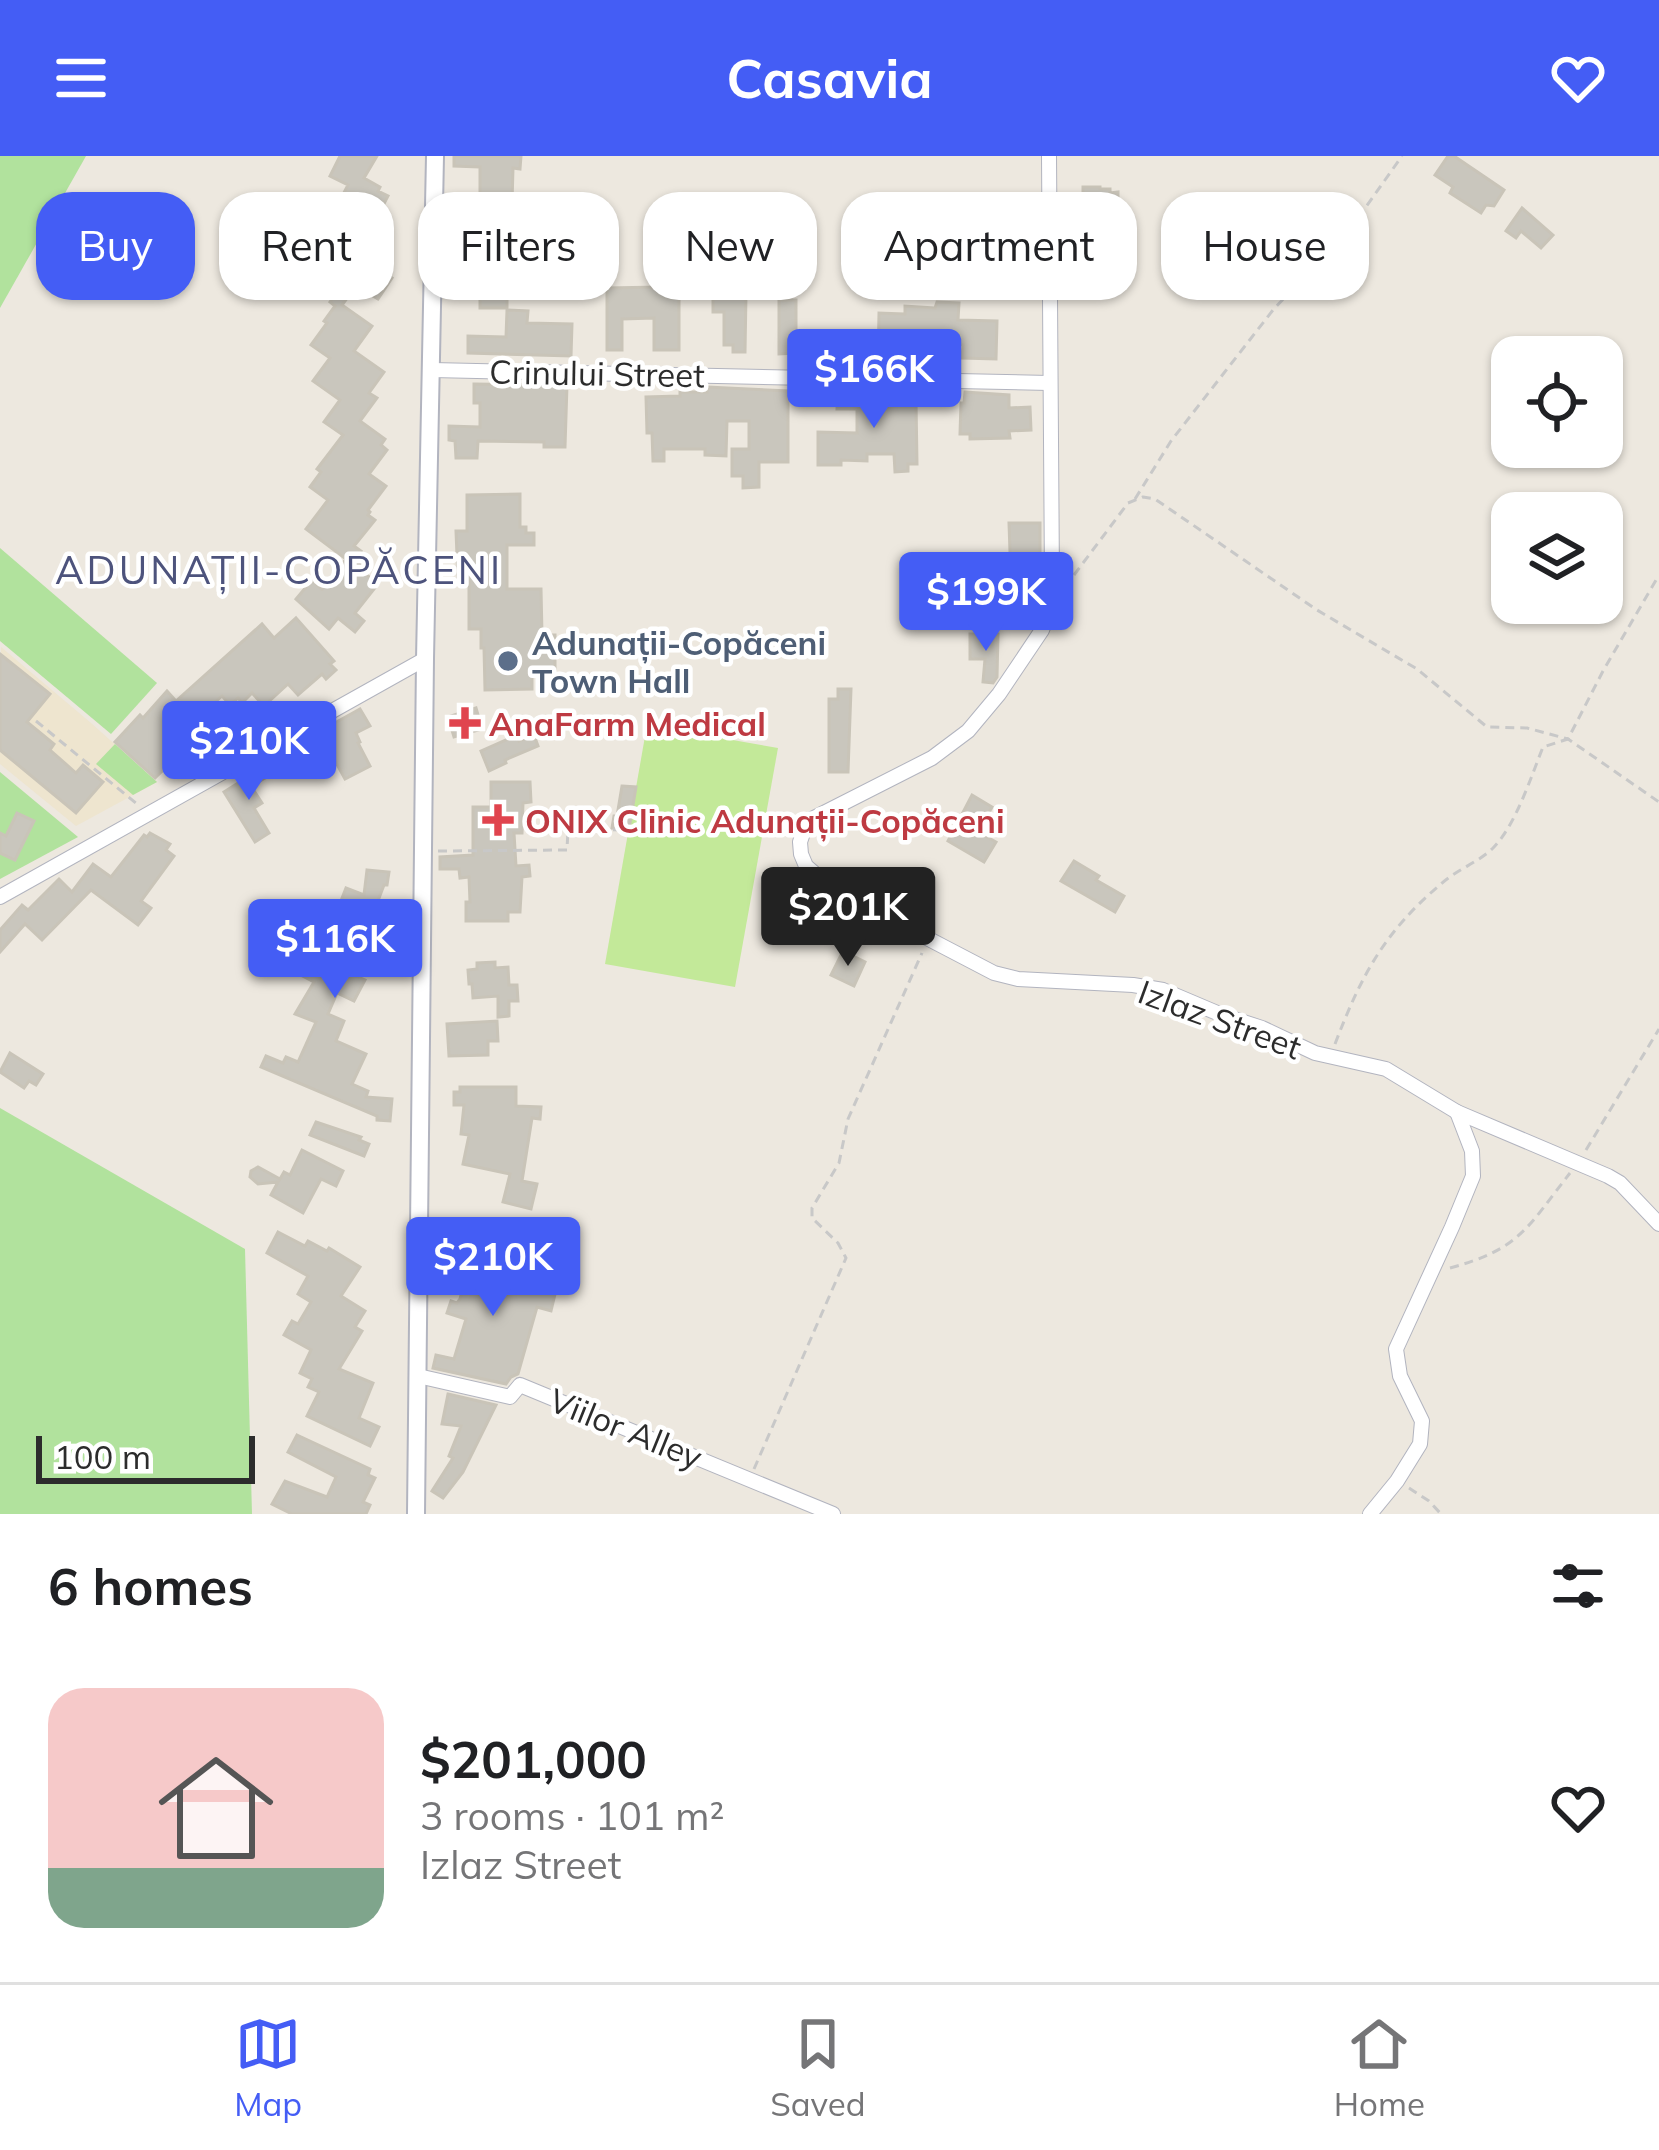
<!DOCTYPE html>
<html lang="en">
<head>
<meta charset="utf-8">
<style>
  :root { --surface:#fff; --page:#f2f2f2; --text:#202124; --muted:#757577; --line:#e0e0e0; --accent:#445df5 }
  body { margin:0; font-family:Mulish,sans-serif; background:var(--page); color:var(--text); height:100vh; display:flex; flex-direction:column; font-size:45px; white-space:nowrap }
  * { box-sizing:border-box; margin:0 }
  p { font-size:39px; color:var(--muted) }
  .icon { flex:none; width:66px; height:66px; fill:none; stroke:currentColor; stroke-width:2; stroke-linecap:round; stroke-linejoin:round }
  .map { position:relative; height:1358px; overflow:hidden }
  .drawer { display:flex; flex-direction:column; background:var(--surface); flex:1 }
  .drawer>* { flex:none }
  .guide { position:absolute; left:36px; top:36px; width:1587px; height:108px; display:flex; gap:24px }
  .tools { position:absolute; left:1491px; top:180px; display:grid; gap:24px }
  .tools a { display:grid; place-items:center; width:132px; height:132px; border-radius:24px; background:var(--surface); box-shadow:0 3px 9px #0004; font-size:60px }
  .scale { position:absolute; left:36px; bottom:30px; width:219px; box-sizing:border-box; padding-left:12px; border:6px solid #2c2c2c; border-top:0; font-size:33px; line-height:42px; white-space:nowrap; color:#2c2c2c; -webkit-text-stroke:9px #fff; paint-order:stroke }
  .price { position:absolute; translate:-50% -102px; padding:0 27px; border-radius:12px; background:var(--accent); color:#fff; font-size:39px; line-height:78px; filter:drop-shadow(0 3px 6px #0008) }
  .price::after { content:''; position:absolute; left:50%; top:72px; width:36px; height:27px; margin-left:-18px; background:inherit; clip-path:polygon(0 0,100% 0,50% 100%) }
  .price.active { background:#222; color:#fff }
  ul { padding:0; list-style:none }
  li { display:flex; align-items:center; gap:36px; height:300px; padding:0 48px }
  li+li { border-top:3px solid var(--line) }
  li span { display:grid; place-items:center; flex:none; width:336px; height:240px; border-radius:36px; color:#555 }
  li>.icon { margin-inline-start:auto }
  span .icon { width:144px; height:144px; fill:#fffc; stroke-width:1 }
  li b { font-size:51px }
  h2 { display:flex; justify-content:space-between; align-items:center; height:144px; padding:0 48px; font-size:51px }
  .tag { padding:0 42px; border-radius:36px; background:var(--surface); box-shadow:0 3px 9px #0004; font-size:42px; line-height:108px }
  .tag.active { background:var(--accent); color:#fff }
  header { display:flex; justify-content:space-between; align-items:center; height:156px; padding:0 48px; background:var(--accent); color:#fff; font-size:54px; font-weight:700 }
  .menu { display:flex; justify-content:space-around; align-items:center; height:168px; border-top:3px solid var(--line); background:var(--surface); font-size:33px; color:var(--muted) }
  .menu a { display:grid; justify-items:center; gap:6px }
  .menu .active { color:var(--accent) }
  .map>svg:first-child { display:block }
  .education { fill:#eee5cf }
  .green { fill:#b1e29d }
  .pitch { fill:#c3e999 }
  .building { fill:#c9c6bd; stroke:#c9c4b8; stroke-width:3 }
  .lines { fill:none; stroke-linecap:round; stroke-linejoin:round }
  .minor-casing { stroke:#b2b4bf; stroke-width:16 }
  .tertiary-casing { stroke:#b2b4bf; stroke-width:20 }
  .path { stroke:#c8c8c8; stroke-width:3; stroke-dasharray:9 6; stroke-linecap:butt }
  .minor { stroke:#fff; stroke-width:14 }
  .tertiary { stroke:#fff; stroke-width:16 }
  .service-dot { fill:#5c6f8a; stroke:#fff; stroke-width:4.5 }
  .health-dot { fill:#e0444e; stroke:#fff; stroke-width:4.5 }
  .labels { text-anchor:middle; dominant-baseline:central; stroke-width:9; stroke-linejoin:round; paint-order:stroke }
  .street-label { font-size:33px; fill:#2c2c2c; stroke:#fff }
  .service-label { font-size:33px; font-weight:bold; fill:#4e5e75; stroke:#fff; text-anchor:start }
  .health-label { font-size:33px; font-weight:bold; fill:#be3a42; stroke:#fff; text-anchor:start }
  .quarter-label { font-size:39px; letter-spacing:3px; fill:#4d537c; stroke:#fff }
</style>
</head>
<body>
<header><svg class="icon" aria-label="menu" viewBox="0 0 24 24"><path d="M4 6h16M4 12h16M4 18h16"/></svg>Casavia<svg class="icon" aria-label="heart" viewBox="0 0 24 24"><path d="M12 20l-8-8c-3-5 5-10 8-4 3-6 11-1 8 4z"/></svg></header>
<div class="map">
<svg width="1659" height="1358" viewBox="0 0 1659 1358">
  <rect width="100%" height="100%" fill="#ede8df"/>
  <path class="education" d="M1 491 91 567 157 626 76 670 0 608Z"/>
  <g class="green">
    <path d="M0 0H86L0 152Z"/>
    <path d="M0 392 157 527 111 578 0 485Z"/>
    <path d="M115 588 157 626 133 639 96 608Z"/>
    <path d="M0 616 78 681 0 723Z"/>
    <path d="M0 952 245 1093 252 1358H0Z"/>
  </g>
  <path class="pitch" d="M647 569 778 592 735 831 605 808Z"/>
  <g class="building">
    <path d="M340 0H377L364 22 380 31 378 35 388 40 375 65 381 68 362 103 392 122 378 143 356 130 342 149 372 170 354 195 384 216 369 237 377 242 360 265 385 283 381 289 387 294 369 318 386 330 368 354 370 356 368 359 375 364 354 390 361 395 358 399 364 404 358 412 378 428 355 457 364 465 355 476 338 462 329 473 296 443 312 424 322 433 346 403 306 373 328 344 310 331 321 316 317 313 343 279 324 266 340 244 313 225 330 202 311 189 327 167 324 165 335 150 330 146 346 123 329 112 348 83 338 78 344 68 319 54 325 43 337 50 348 29 330 20Z"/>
    <path d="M454 0H521L520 13 513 12 512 47H504V72H515V86H488V70H467L468 55H473L474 47H480V11L454 10Z"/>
    <path d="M1448 0H1454L1504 34 1494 50 1486 49 1481 57 1450 37 1453 31 1435 19Z"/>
    <path d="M1083 31H1100V33H1110V37L1118 36V60H1083Z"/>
    <path d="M1522 52 1553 79 1541 92 1521 75 1516 82 1506 75Z"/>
    <path d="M660 99H679V194H654V162L622 163V194H607V132L660 131Z"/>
    <path d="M472 113H485V117L507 118V152H480V134H472Z"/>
    <path d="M746 138 745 196H733V189H724V156H713V139Z"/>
    <path d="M779 144H796V197L779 198Z"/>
    <path d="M937 146 959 147 958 164 997 165 996 203 962 202 963 189 927 187V193L902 192V195H892V206H878L879 157 905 158V150L935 152Z"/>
    <path d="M507 154 528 155 527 167 572 168 571 200 468 197V180L506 181Z"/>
    <path d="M474 228 567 229 565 291H544V286L478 285 477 302H456L455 285 449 284V270L480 271V247H474Z"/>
    <path d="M707 231 788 235V306H759V331L743 332V320H732V293H749V265H727L726 300 705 299V293H664V305H653L652 277H647L646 241 680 240V236H707Z"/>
    <path d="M838 234H852V239L910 238 916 245 917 308H908V315L895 316 894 298H867V305L841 304V309H818V276L857 277V253H837Z"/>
    <path d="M965 236 1009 239V252L1030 251 1031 274 1009 275 1010 282 970 283V278H960L961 247H964Z"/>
    <path d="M520 338V371H526V377H534V389H507V433H541L542 479H555V513L532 514V533L485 534 484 492H481V473H469V424H458L456 375H467V339Z"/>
    <path d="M1009 367H1040V424L1011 425Z"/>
    <path d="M296 462 334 505 330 508 336 514 326 523 322 518 298 539 288 528 264 550 252 537 242 547 238 542 230 549 222 540 202 558 217 575 213 579 216 583 206 592 197 581 155 622 115 586 140 559 143 562 167 535 176 545 262 468 274 482Z"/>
    <path d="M970 478H998L997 521 993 527 983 526 985 503H970Z"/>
    <path d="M0 498 50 538 27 566 54 588 50 594 76 617 83 609 103 626 76 657 0 594Z"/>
    <path d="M838 533H851L848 616H829V543H838Z"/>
    <path d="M476 552 482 573 454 581 448 561Z"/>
    <path d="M360 553 370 570 356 577 360 586 358 587 370 610 345 623 333 601 326 605 321 596 313 600 304 584Z"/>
    <path d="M517 579 519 585 534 579 538 590 505 604 506 607 489 615 481 595Z"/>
    <path d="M260 609 267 621 251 630 262 647 254 652 269 677 255 686 224 636 246 622 244 619Z"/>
    <path d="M491 626H530L531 646 523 647 522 677H514L516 710 529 709 530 720 522 721 520 756H508V765H466V746H470L469 721 460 722 459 713H440V701L473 699V651H491Z"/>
    <path d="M622 630 636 631 629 673 612 672 614 660H617Z"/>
    <path d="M972 639 992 651 978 676 996 686 984 706 948 685Z"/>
    <path d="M17 657 34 665 15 704 0 697V677L6 680Z"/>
    <path d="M150 677 170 688 166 694 174 700 141 745 151 752 138 769 91 734 42 784 25 768 0 796V774L22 749 28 754 59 723 72 736 93 708 111 721 144 679 147 681Z"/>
    <path d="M1074 705 1099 720 1096 724 1124 740 1115 756 1061 725Z"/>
    <path d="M367 714 389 716 387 729H384L362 787 368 789 356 820 365 824 354 845 337 837 328 858 344 865 336 885 366 898 352 928 368 935 366 941 392 943 390 965 377 964V960L261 911 266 900 283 907 286 901 298 906 316 866 295 858 314 826 293 815 306 789 300 787 308 765 330 773 346 732 364 739Z"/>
    <path d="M843 795 865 806 854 830 831 819Z"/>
    <path d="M495 806V812L508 811 509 829H517L518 845H509V860L498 861V840L473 842 472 828H469L468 814 477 813V807Z"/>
    <path d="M497 865 498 885H488V899L449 900 447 868Z"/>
    <path d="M10 897 43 918 36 929 29 925 24 932 0 916Z"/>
    <path d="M460 931H516V950L541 951 540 963 532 962 522 1025 537 1028 531 1053 503 1046 510 1018 463 1008 469 979 461 978 464 949H454V936H460Z"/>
    <path d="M316 966 361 981 359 984 369 988 364 1000 310 979Z"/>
    <path d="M302 994 343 1015 336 1030 321 1023 303 1057 271 1039 278 1026 258 1028 250 1021 251 1015 258 1011 280 1023 284 1016 290 1019Z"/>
    <path d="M278 1076 305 1090 308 1085 327 1095 329 1092 360 1111 341 1140 365 1155 355 1171 362 1175 339 1213 373 1227 359 1262 379 1271 370 1290 307 1260 319 1236 308 1231 312 1223 300 1217 311 1194 284 1179 292 1165 298 1168 311 1146 298 1138 308 1120 267 1097Z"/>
    <path d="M469 1089 504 1098 499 1120 556 1134 551 1155 537 1151 518 1218 511 1221 506 1228 433 1212 436 1199 454 1203 466 1163 447 1157 451 1145 457 1147 460 1143 469 1107 457 1104 460 1092 468 1094Z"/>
    <path d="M448 1238 496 1249 463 1316 443 1342 432 1335 453 1302 449 1300 461 1270 442 1268Z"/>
    <path d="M297 1279 370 1313 368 1319 375 1322 363 1346 370 1349 366 1358H292L272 1348 285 1325 327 1341 336 1321 288 1296Z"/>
  </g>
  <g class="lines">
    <g class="minor-casing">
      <g id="minor">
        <path d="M1049 0 1052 425 1049 455 1042 474 999 538 968 575 932 602 812 663 805 671 800 686 801 698 806 710 833 733 994 817 1018 823 1133 829 1163 834 1222 859 1262 872 1315 897 1386 913 1457 956 1608 1020 1620 1027 1659 1068"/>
        <path d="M432 214 1049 227"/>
        <path d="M0 741 425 503"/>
        <path d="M418 1220 510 1241 520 1229 833 1358"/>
        <path d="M1370 1358 1397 1325 1420 1288 1422 1265 1400 1220 1396 1193 1452 1071 1473 1020 1472 995 1457 956"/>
      </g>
    </g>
    <g class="tertiary-casing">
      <path id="tertiary" d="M416 1358 425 503 435 0"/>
    </g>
    <g class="path">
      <path d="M1135 343 1171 285 1273 154 1356 65 1402 0"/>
      <path d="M1065 431 1128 347 1143 341 1155 343 1317 454 1417 513 1487 571 1527 572 1568 583 1659 646"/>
      <path d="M36 565 137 648"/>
      <path d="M438 695 567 694 568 673 629 674"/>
      <path d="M1335 888C1361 820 1384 776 1441 728 1456 714 1481 705 1494 691 1516 668 1531 621 1543 591L1568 583 1603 515 1659 419"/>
      <path d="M1586 994 1659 873"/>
      <path d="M1450 1112C1520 1093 1527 1072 1570 1017"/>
      <path d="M754 1313 846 1102 838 1087 812 1062V1052L839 1007 848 963 922 797"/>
      <path d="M1409 1332 1429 1345 1441 1358"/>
    </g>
    <use href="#minor" class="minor"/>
    <use href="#tertiary" class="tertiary"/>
  </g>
  <circle class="service-dot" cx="508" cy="505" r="12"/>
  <g class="health-dot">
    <path d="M459 549h12v12h12v12h-12v12h-12v-12h-12v-12h12z"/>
    <path d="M492 646h12v12h12v12h-12v12h-12v-12h-12v-12h12z"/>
  </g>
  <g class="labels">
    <g class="street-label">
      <text transform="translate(597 217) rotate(1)">Crinului Street</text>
      <text transform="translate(1220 863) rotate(20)">Izlaz Street</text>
      <text transform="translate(626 1272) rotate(22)">Viilor Alley</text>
    </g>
    <g class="service-label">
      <text x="532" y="486">Adunații-Copăceni<tspan x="532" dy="38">Town Hall</tspan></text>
    </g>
    <g class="health-label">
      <text x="489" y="567">AnaFarm Medical</text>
      <text x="525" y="664">ONIX Clinic Adunații-Copăceni</text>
    </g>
    <g class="quarter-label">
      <text x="279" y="413">ADUNAȚII-COPĂCENI</text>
    </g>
  </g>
</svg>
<div class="tools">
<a><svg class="icon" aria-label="locate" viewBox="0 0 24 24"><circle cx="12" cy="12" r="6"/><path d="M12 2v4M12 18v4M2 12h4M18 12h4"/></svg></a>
<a><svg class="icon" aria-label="layers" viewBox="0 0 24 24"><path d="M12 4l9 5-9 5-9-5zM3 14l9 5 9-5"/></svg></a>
</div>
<div class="scale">100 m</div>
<b class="price" style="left:874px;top:275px">$166K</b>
<b class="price" style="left:986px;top:498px">$199K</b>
<b class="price" style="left:249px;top:647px">$210K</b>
<b class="price active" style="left:848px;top:813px">$201K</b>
<b class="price" style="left:335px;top:845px">$116K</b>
<b class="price" style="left:493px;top:1163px">$210K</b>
<div class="guide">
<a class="tag active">Buy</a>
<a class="tag">Rent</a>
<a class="tag">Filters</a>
<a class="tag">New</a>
<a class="tag">Apartment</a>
<a class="tag">House</a>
</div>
</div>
<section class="drawer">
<h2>6 homes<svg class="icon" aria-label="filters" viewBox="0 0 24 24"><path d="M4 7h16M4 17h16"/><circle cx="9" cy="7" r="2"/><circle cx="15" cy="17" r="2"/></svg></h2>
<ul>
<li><span style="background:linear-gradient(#f6c9c9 75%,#7fa58c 0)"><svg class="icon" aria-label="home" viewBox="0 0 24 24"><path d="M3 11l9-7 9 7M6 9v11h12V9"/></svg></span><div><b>$201,000</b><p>3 rooms · 101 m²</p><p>Izlaz Street</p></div><svg class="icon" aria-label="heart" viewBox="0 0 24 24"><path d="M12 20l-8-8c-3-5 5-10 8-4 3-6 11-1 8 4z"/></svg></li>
</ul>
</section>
<nav class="menu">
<a class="active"><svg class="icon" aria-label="map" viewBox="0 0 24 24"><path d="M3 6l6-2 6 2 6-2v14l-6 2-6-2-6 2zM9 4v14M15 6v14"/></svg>Map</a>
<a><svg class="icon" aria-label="saved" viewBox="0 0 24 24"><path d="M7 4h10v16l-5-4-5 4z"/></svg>Saved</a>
<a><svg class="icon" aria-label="home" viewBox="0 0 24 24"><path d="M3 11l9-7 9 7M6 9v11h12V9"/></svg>Home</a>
</nav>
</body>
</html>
